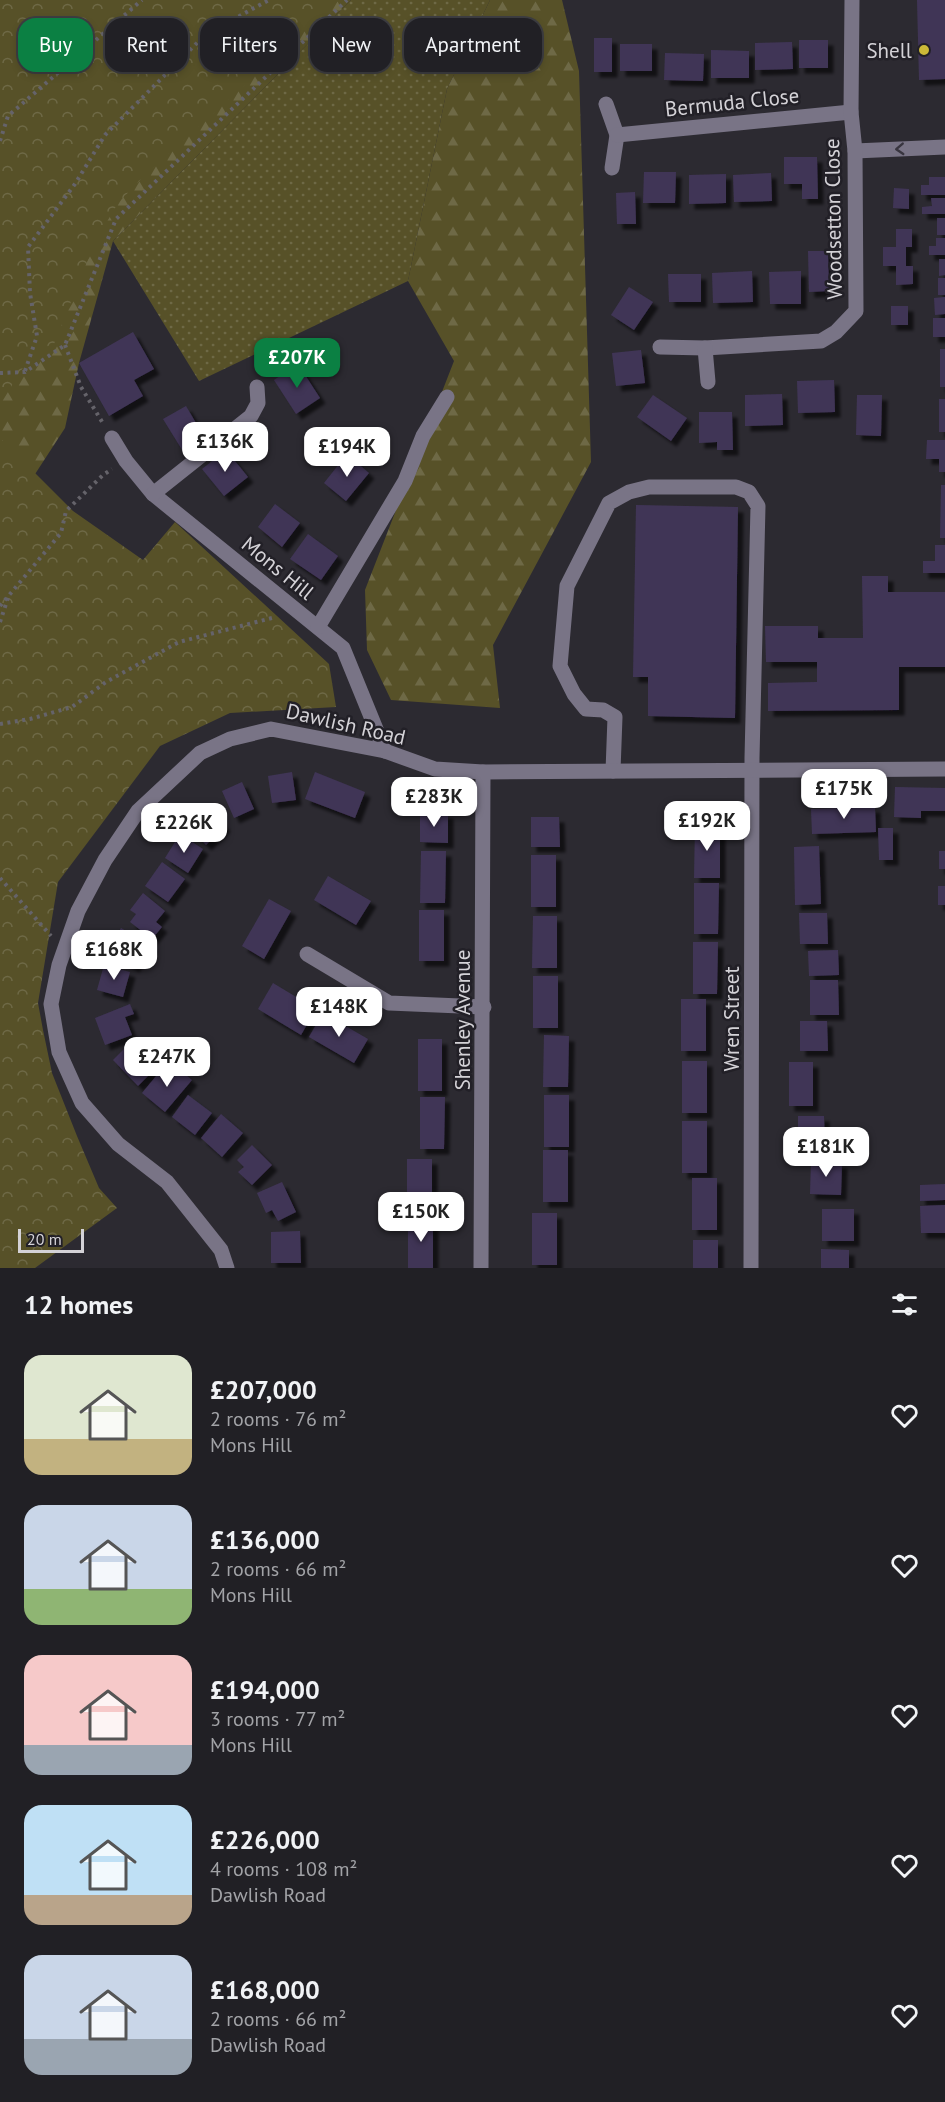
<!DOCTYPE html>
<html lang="en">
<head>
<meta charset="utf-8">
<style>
  :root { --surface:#212025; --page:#29282d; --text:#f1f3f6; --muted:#a2a3a7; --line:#3e3e42; --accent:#0b8043 }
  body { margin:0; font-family:"PT Sans",sans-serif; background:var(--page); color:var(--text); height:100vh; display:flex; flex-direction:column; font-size:22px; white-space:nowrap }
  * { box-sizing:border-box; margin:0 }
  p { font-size:20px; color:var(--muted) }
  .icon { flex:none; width:33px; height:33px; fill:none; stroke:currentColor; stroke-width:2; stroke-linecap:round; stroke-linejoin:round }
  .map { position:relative; height:1268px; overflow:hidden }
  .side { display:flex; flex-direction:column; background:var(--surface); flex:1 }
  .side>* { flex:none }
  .guide { position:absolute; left:18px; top:18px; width:600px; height:54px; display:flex; gap:12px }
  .scale { position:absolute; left:18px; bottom:15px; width:66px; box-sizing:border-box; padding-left:6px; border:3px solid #d4d2d7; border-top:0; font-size:16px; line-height:21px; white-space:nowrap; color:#d4d2d7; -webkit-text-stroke:4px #222027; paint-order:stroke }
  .price { position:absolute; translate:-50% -51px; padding:0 14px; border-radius:12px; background:#fff; color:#222; font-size:20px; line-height:39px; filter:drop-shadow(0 2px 3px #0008) }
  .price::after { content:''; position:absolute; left:50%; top:36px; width:18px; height:14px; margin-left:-9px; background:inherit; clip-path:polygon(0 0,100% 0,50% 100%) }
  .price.selected { background:var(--accent); color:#fff }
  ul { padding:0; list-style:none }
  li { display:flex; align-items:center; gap:18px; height:150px; padding:0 24px }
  li span { display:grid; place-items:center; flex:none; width:168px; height:120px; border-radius:18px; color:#555 }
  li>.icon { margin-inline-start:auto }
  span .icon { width:72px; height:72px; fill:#fffc; stroke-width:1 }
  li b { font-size:26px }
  h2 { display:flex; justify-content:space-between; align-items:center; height:72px; padding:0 24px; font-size:26px }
  .tag { padding:0 21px; border-radius:18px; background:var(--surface); box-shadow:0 3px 9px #0003,0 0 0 2px var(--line); font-size:21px; line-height:54px }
  .tag.selected { background:var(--accent); color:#fff }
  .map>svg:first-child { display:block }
  .grass { fill:url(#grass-dots) }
  .forest { fill:url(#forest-firs) }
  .park { fill:url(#park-crowns) }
  .building { fill:#403557; filter:url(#shadow) }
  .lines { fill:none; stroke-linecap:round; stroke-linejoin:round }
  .path { stroke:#65636a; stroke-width:4; stroke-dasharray:3 4.5; stroke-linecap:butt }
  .minor { stroke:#797486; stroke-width:15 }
  .oneway { stroke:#38353f }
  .poi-dot { fill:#ccb938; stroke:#222027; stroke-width:2 }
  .labels { text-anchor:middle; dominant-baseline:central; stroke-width:5; stroke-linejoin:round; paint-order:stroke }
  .poi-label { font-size:21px; fill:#d4d2d7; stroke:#222027; text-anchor:end }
  .street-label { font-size:21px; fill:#d4d2d7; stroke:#222027 }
</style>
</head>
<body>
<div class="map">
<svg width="945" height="1268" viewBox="0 0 945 1268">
  <defs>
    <pattern id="grass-dots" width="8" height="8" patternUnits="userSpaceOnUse" patternTransform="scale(1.5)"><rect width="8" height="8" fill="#575128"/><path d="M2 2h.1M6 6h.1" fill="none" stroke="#6e6946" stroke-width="1.8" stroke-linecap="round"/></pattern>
    <pattern id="forest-firs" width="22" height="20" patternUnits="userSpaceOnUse" patternTransform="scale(1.5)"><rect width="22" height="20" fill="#575128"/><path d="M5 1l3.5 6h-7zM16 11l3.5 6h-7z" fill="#6e6946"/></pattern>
    <pattern id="park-crowns" width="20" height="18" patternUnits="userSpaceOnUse" patternTransform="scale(1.5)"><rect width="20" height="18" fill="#575128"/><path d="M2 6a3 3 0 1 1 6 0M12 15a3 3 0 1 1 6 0" fill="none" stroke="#6e6946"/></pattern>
    <filter id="shadow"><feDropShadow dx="5.5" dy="5.5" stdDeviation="1.5" flood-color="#0009"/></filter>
  </defs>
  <rect width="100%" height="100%" fill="#2c2a31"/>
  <path class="grass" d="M351 0H490L447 89 408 281 199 381 113 241Z"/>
  <g class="forest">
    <path d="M0 0H351L113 241 79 363 65 428 0 528Z"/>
    <path d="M490 0H562L579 71 591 462 493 645 500 708 391 700 367 650 365 590 454 361 408 281 447 89Z"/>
  </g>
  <g class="park">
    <path d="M0 0H339L146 174 118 203 95 242 54 344C27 350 15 383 0 405Z"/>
    <path d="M0 438 73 511 143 560 175 522 329 664 336 707 230 713 160 746 58 882 38 1003 43 1030 52 1073 77 1136 99 1188 117 1208 35 1268H0Z"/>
  </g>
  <g class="building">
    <path d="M917 0H945V79L919 80Z"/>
    <rect x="594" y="38" width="18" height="34"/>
    <rect x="799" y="40" width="29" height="28"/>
    <path d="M792 42 793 69 755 70V43Z"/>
    <rect x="620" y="44" width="32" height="27"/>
    <path d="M711 50 749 51V78H711Z"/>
    <path d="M665 53 704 54 703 81 664 80Z"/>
    <path d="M784 157H817L818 199H802V184H784Z"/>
    <path d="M644 172H676L675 203H643Z"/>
    <path d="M771 173 772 201 734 202 733 175Z"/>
    <path d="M726 174V203L689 204V175Z"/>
    <path d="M929 177H945V195H921V185H929Z"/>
    <path d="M894 188 909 189V209L893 208Z"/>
    <path d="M635 192 636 224H617L616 193Z"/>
    <path d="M931 198H945V214H922V207L932 206Z"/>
    <rect x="937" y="218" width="8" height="17"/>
    <path d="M896 229H912V247H906V266H913V284L896 285V266H883V247H896Z"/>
    <path d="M936 238H945V255H929V246H936Z"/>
    <path d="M808 251H828L829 291 809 292Z"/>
    <path d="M939 259H945V275L939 276Z"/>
    <path d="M752 271 753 302 713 303 712 273Z"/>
    <path d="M801 271V304H770L769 272Z"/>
    <path d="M668 274H701V302H669Z"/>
    <rect x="938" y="278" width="7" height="17"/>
    <path d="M629 287 653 302 634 330 611 315Z"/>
    <path d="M945 297V314L935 315 934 298Z"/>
    <rect x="891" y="306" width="17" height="19"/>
    <rect x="933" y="318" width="12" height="19"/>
    <path d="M133 332 154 369 134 380 143 396 109 416 79 363Z"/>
    <rect x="940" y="349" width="5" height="38"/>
    <path d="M641 350 645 383 616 386 612 353Z"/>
    <path d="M298 364 320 398 296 414 274 380Z"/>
    <path d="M834 380 835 412 798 413 797 381Z"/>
    <path d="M782 394 783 425 745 426V395Z"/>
    <path d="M653 395 687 418 671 441 637 417Z"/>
    <path d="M857 395H882L881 436 856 435Z"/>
    <rect x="939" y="399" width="6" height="33"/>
    <path d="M186 406 206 440 184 453 163 419Z"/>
    <path d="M699 412H732L733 450H717V442L699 443Z"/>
    <path d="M927 440H945V472H939V459H926Z"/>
    <path d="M226 450 248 477 224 496 202 469Z"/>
    <path d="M347 454 369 473 346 501 324 483Z"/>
    <path d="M941 485H945V538H940Z"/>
    <path d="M275 504 300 523 282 547 258 527Z"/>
    <path d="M636 505 738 507 735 718 648 716V677H633Z"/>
    <path d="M308 534 338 556 321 580 290 559Z"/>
    <path d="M935 545H945V573H923V561H935Z"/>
    <path d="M862 576H888V592H945V667H899V710L768 711V683L817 682V662H766L765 626H818V638H863Z"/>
    <path d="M292 772 296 800 272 803 268 776Z"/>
    <path d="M315 772 365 792 355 818 305 799Z"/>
    <path d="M242 782 254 809 234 818 222 791Z"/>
    <path d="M895 787 945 788V811H921V818L894 817Z"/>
    <path d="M204 806 225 826 206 845 186 824Z"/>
    <path d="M875 807 876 832 812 834 811 809Z"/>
    <path d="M420 812 448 813V843L420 842Z"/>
    <path d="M531 817H559L560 847H531Z"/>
    <path d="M695 826H720V878H694Z"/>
    <path d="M878 828H893V860H879Z"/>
    <path d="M180 834 203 849 188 873 165 858Z"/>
    <path d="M819 846 821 904 795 905 794 847Z"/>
    <path d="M421 851H446L445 903H420Z"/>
    <rect x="939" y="851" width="6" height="18"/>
    <rect x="531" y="855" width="25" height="52"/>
    <path d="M162 862 185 879 168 902 145 886Z"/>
    <path d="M328 876 371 901 356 925 314 900Z"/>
    <path d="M694 883H719L718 934H694Z"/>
    <rect x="938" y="886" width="7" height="19"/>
    <path d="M143 893 165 911 156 922 162 927 152 939 130 922 136 914 130 910Z"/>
    <path d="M269 899 291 911 264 959 242 946Z"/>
    <rect x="419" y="910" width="25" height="51"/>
    <path d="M799 913H827L828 944H800Z"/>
    <path d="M533 916H557V968H532Z"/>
    <path d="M121 928 152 946 145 958 141 955 134 967 107 952Z"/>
    <path d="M693 942H718L717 994H693Z"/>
    <path d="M838 950 839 975 809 976 808 951Z"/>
    <path d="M104 965 130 972 123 997 97 990Z"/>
    <rect x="533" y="976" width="25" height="52"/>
    <path d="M810 980H838L839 1015H810Z"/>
    <path d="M273 983 316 1009 301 1035 258 1009Z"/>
    <rect x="681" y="999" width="25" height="52"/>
    <path d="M130 1004 134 1014 125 1017 132 1035 105 1045 95 1018Z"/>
    <path d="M323 1013 368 1039 354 1063 309 1037Z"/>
    <path d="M800 1021H827L828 1051H800Z"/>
    <path d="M544 1035 569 1036 568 1087H543Z"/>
    <rect x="418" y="1039" width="24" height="52"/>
    <path d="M133 1040 158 1066 138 1086 113 1060Z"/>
    <rect x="682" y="1061" width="25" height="52"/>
    <rect x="789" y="1062" width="24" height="44"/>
    <path d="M175 1066 192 1080 165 1112 142 1093 162 1069 168 1074Z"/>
    <path d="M188 1095 212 1113 195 1135 172 1117Z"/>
    <rect x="544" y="1095" width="25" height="52"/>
    <path d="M420 1097H445L444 1149H420Z"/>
    <path d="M221 1114 243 1133 222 1157 201 1138Z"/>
    <path d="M798 1116H824L825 1148H798Z"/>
    <rect x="682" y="1121" width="25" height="52"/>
    <path d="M252 1145 272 1165 252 1185 238 1172 244 1167 237 1160Z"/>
    <rect x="543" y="1150" width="25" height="52"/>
    <path d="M407 1159H432V1211L407 1210Z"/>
    <path d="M811 1161 842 1163 841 1195 810 1194Z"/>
    <rect x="692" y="1178" width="25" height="52"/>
    <path d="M282 1182 296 1212 278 1221 272 1210 266 1213 257 1193Z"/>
    <path d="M945 1184V1200L920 1201V1185Z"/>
    <path d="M945 1205V1233H921L920 1206Z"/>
    <rect x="822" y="1209" width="32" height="32"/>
    <rect x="532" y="1213" width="25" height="52"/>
    <rect x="408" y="1218" width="25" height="50"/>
    <path d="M300 1231 301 1263H271V1232Z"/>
    <rect x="693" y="1240" width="25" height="28"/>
    <path d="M821 1249 849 1250V1268H821Z"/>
  </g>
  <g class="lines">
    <g class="path">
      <path d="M0 141 8 116 142 0"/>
      <path d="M65 345 81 387 104 425"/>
      <path d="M25 371 37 336 30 293 28 247 75 184 105 135 206 34 269 0"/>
      <path d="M0 373 25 372 65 345 116 219 347 0"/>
      <path d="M0 606 61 533 66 511 103 475 112 469"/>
      <path d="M0 622 8 598"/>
      <path d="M0 724 30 719 72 707 106 682 179 642 276 617"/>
      <path d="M0 878 51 936"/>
    </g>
    <g class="minor">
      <path d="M606 104 617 135 612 168"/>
      <path d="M617 135 851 112"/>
      <path d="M855 151 945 147"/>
      <path d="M660 347 705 348 821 341 836 332 856 311 855 151 851 112 852 0"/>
      <path d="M705 348 708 382"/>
      <path d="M112 438 126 461 153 494 343 648 385 751"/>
      <path d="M153 494 251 416 258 403 257 387"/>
      <path d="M318 627 405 481 423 436 447 397"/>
      <path d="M613 771 615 717 603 710 586 709 574 694 560 666 567 586 609 503 629 492 649 487H736L749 492 758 506 752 758 751 1268"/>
      <path d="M307 954 389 1003 484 1007"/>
      <path d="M227 1268 221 1250 167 1182 118 1144 82 1103 59 1052 51 1004 59 965 78 911 105 860 138 811 200 753 230 739 271 729 385 751 435 769 483 772 945 769"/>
      <path d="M481 1268 483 772"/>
    </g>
  </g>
  <defs><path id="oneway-chevron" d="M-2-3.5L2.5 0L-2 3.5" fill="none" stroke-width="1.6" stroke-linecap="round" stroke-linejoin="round" transform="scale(1.5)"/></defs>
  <use class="oneway" href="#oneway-chevron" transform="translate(900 149) rotate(177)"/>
  <circle class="poi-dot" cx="924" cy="50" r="6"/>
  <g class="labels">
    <g class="poi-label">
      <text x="912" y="50">Shell</text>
    </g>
    <g class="street-label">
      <text transform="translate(732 102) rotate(-6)">Bermuda Close</text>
      <text transform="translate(833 219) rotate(-91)">Woodsetton Close</text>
      <text transform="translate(278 568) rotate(39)">Mons Hill</text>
      <text transform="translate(346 724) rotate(13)">Dawlish Road</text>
      <text transform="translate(731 1019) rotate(-90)">Wren Street</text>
      <text transform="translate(462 1020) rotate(-90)">Shenley Avenue</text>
    </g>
  </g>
</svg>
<div class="scale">20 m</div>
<b class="price selected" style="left:297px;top:389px">£207K</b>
<b class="price" style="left:225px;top:473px">£136K</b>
<b class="price" style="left:347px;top:478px">£194K</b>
<b class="price" style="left:844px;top:820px">£175K</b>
<b class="price" style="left:434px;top:828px">£283K</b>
<b class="price" style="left:707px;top:852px">£192K</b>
<b class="price" style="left:184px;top:854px">£226K</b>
<b class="price" style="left:114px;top:981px">£168K</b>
<b class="price" style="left:339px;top:1038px">£148K</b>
<b class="price" style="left:167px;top:1088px">£247K</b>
<b class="price" style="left:826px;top:1178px">£181K</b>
<b class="price" style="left:421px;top:1243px">£150K</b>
<div class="guide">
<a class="tag selected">Buy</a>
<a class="tag">Rent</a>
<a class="tag">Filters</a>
<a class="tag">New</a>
<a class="tag">Apartment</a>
</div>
</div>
<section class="side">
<h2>12 homes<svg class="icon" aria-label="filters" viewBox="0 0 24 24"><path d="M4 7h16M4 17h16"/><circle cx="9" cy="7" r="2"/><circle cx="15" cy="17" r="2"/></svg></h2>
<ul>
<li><span style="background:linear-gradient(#dfe7d0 70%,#c2b280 0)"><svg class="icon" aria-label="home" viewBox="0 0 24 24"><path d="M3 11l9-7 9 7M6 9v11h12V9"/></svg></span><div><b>£207,000</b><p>2 rooms · 76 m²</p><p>Mons Hill</p></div><svg class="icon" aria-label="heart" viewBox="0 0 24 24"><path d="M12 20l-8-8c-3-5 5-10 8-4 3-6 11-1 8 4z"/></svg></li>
<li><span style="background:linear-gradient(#c9d6e8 70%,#8fb573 0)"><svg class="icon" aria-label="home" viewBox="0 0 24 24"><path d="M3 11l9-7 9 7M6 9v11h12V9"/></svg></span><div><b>£136,000</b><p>2 rooms · 66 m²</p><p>Mons Hill</p></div><svg class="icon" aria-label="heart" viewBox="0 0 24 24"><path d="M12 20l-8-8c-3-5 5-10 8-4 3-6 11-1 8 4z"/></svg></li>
<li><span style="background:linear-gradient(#f6c9c9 75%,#9aa5b1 0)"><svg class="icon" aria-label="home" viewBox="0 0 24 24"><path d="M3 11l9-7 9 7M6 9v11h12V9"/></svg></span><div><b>£194,000</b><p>3 rooms · 77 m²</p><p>Mons Hill</p></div><svg class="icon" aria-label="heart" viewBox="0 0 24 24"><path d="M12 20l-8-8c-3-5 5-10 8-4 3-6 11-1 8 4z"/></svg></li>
<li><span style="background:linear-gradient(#bfe0f5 75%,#b9a48a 0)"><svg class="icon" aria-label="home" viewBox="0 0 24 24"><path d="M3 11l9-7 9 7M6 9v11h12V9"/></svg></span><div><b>£226,000</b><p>4 rooms · 108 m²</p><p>Dawlish Road</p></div><svg class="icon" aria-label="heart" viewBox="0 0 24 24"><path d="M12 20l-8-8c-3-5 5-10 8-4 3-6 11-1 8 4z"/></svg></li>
<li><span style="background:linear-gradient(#c9d6e8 70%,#9aa5b1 0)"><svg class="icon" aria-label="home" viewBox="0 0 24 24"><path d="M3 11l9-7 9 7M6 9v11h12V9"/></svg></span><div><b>£168,000</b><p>2 rooms · 66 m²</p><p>Dawlish Road</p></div><svg class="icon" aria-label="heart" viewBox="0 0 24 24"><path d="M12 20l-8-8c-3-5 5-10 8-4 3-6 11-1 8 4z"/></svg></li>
</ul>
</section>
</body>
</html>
